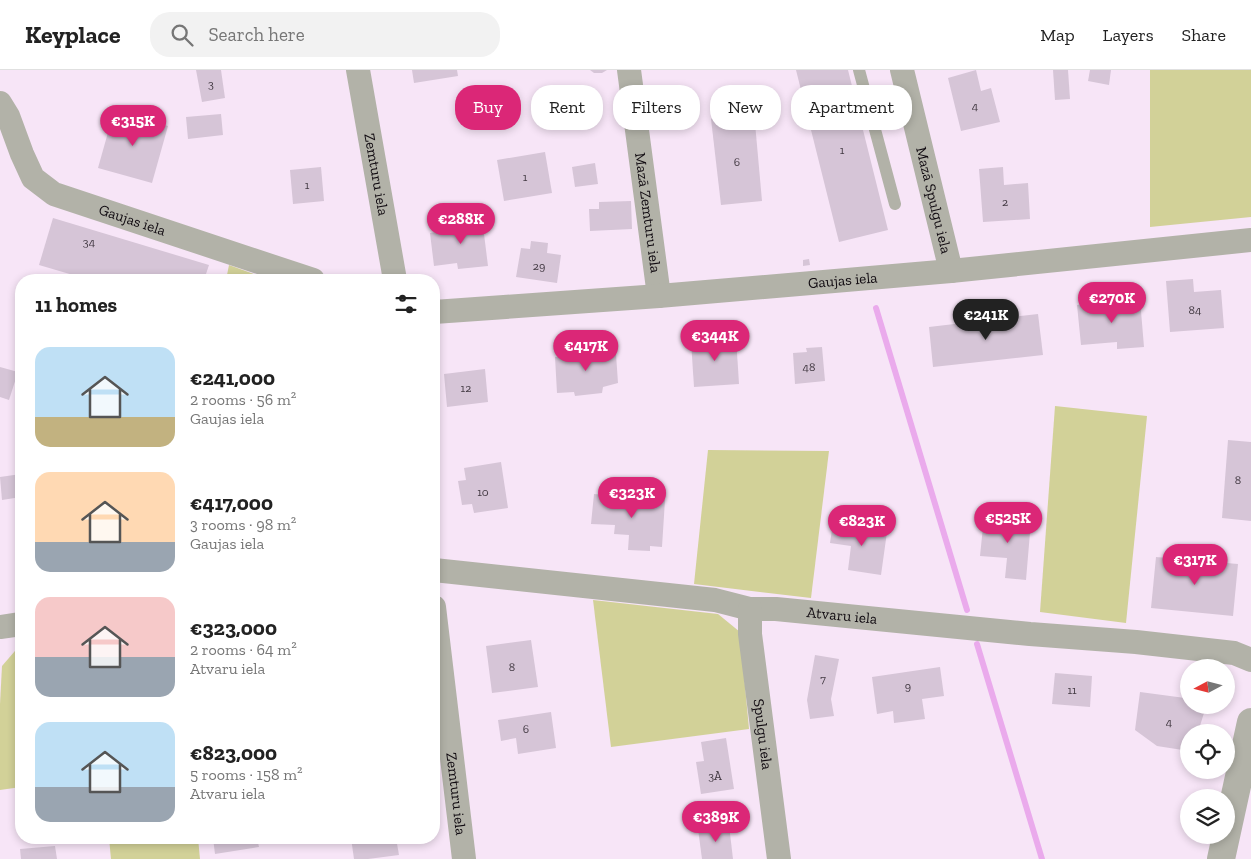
<!DOCTYPE html>
<html lang="en">
<head>
<meta charset="utf-8">
<style>
  :root { --surface:#fff; --page:#f2f2f2; --text:#222; --muted:#767676; --line:#e0e0e0; --accent:#db2777 }
  body { margin:0; font-family:"Zilla Slab",serif; background:var(--page); color:var(--text); height:100vh; display:flex; flex-direction:column; font-size:19px; white-space:nowrap }
  * { box-sizing:border-box; margin:0 }
  p { font-size:16px; color:var(--muted) }
  .icon { flex:none; width:28px; height:28px; fill:none; stroke:currentColor; stroke-width:2; stroke-linecap:round; stroke-linejoin:round }
  .map { position:relative; flex:1; overflow:hidden }
  .drawer { position:absolute; left:15px; top:204px; width:425px; height:570px; display:flex; flex-direction:column; background:var(--surface); border-radius:20px; box-shadow:0 2px 8px #0003 }
  .drawer>* { flex:none }
  .banner { position:absolute; left:455px; top:15px; width:475px; height:45px; display:flex; gap:10px }
  .needle { width:32px; rotate:263deg }
  .buttons { position:absolute; left:1180px; top:589px; display:grid; gap:10px }
  .buttons a { display:grid; place-items:center; width:55px; height:55px; border-radius:50%; background:var(--surface); box-shadow:0 2px 8px #0003; font-size:25px }
  .price { position:absolute; translate:-50% -42px; padding:0 11px; border-radius:18px; background:var(--accent); color:#fff; font-size:16px; line-height:32px; filter:drop-shadow(0 1px 2px #0008) }
  .price::after { content:''; position:absolute; left:50%; top:30px; width:15px; height:11px; margin-left:-8px; background:inherit; clip-path:polygon(0 0,100% 0,50% 100%) }
  .price.selected { background:#222; color:#fff }
  ul { padding:0; list-style:none }
  li { display:flex; align-items:center; gap:15px; height:125px; padding:0 20px }
  li span { display:grid; place-items:center; flex:none; width:140px; height:100px; border-radius:15px; color:#555 }
  li>.icon { margin-inline-start:auto }
  span .icon { width:60px; height:60px; fill:#fffc; stroke-width:1 }
  li b { font-size:21px }
  h2 { display:flex; justify-content:space-between; align-items:center; height:60px; padding:0 20px; font-size:21px }
  .tag { padding:0 18px; border-radius:20px; background:var(--surface); box-shadow:0 2px 8px #0003; font-size:18px; line-height:45px }
  .tag.selected { background:var(--accent); color:#fff }
  header { display:flex; align-items:center; gap:30px; box-sizing:border-box; height:70px; padding:0 25px; background:var(--surface); border-bottom:1px solid var(--line) }
  header strong { font-size:24px }
  nav { display:flex; gap:28px; margin-inline-start:auto; font-size:18px }
  .search { width:350px; height:45px; background:var(--page); display:flex; align-items:center; gap:12px; box-sizing:border-box; padding:0 18px; border-radius:20px; color:var(--muted); font-size:19px }
  .map>svg:first-child { display:block }
  .green { fill:#d2d198 }
  .lines { fill:none; stroke-linecap:round; stroke-linejoin:round }
  .stream { stroke:#eaaaec; stroke-width:6 }
  .building { fill:#d6c5d7 }
  .service { stroke:#b2b2a8; stroke-width:12 }
  .minor { stroke:#b2b2a8; stroke-width:24 }
  .tertiary { stroke:#b2b2a8; stroke-width:28 }
  .labels { text-anchor:middle; dominant-baseline:central; stroke-width:4.5; stroke-linejoin:round; paint-order:stroke }
  .number-label { font-size:12px; fill:#423942 }
  .street-label { font-size:15px; fill:#100a10; stroke:#f7e5f7 }
</style>
</head>
<body>
<header>
<strong>Keyplace</strong>
<div class="search"><svg class="icon" aria-label="search" viewBox="0 0 24 24"><circle cx="10" cy="10" r="6"/><path d="M15 15l6 6"/></svg>Search here</div>
<nav><a>Map</a><a>Layers</a><a>Share</a></nav>
</header>
<div class="map">
<svg width="1251" height="789" viewBox="0 0 1251 789">
  <rect width="100%" height="100%" fill="#f7e5f7"/>
  <g class="green">
    <path d="M1150 0H1251V147L1150 157Z"/>
    <path d="M229 195 271 210H226Z"/>
    <path d="M1055 336 1147 346 1126 553 1040 542Z"/>
    <path d="M708 380 829 381 811 528 694 514Z"/>
    <path d="M593 530 718 544 740 562 749 659 611 677Z"/>
    <path d="M21 574V717L0 720V634L2 596Z"/>
    <path d="M109 768H198L200 789H111Z"/>
  </g>
  <g class="lines">
    <g class="stream">
      <path d="M876 238 967 540"/>
      <path d="M977 574 1042 789"/>
    </g>
  </g>
  <g class="building">
    <path d="M196 0H221L225 28 202 32Z"/>
    <path d="M412 0H457L458 6 414 13Z"/>
    <path d="M590 0H607L602 3H594Z"/>
    <path d="M796 0H848L888 160 839 172Z"/>
    <path d="M976 0 981 21 991 18 1000 52 961 61 948 8Z"/>
    <path d="M1053 0H1068L1070 29 1055 30Z"/>
    <path d="M1090 0H1111L1109 15 1088 11Z"/>
    <path d="M736 30 755 53 762 131 721 135 711 49Z"/>
    <path d="M114 41 168 56 152 113 98 98Z"/>
    <path d="M221 44 223 65 188 69 186 47Z"/>
    <path d="M545 82 552 123 504 131 497 90Z"/>
    <path d="M595 93 598 114 575 117 572 97Z"/>
    <path d="M321 97 324 131 293 134 290 100Z"/>
    <path d="M1003 97 1004 115 1028 113 1030 149 983 152 979 99Z"/>
    <path d="M631 131 632 159 590 161 589 139H599V132Z"/>
    <path d="M53 148 209 195 204 210H90L39 195Z"/>
    <path d="M482 148 488 196 458 199 457 193 434 196 430 163 455 159 454 152Z"/>
    <path d="M531 171 548 173 547 183 561 185 557 213 516 207 521 178 530 179Z"/>
    <path d="M809 189 810 195 803 196V190Z"/>
    <path d="M1193 209 1194 222 1221 220 1224 258 1170 262 1166 211Z"/>
    <path d="M1140 229 1144 277 1117 279V272L1081 275 1077 235Z"/>
    <path d="M1038 244 1043 285 933 297 929 257Z"/>
    <path d="M736 267 739 314 694 317 691 271Z"/>
    <path d="M822 277 825 311 795 314 793 283 807 282 806 278Z"/>
    <path d="M601 278 600 284H616L618 313 603 317 602 323 575 326 574 322 557 323 555 287 575 284 574 280Z"/>
    <path d="M0 297 18 302 9 330 0 327Z"/>
    <path d="M485 299 488 332 447 337 444 304Z"/>
    <path d="M1228 370 1251 372V451L1222 448Z"/>
    <path d="M501 392 508 438 474 443 472 434 462 435 458 411 466 410 464 398Z"/>
    <path d="M21 404V427L2 430 0 407Z"/>
    <path d="M594 424 665 430 662 477 650 476V481L628 480 629 465 614 464 615 455 591 454Z"/>
    <path d="M984 447 1031 451 1026 510 1005 508 1007 488 980 486Z"/>
    <path d="M833 453 887 462 881 505 848 500 851 476 830 473Z"/>
    <path d="M1156 487 1238 494 1233 546 1151 538Z"/>
    <path d="M531 570 538 617 492 623 486 576Z"/>
    <path d="M815 585 839 589 831 629 834 646 810 649 807 630Z"/>
    <path d="M940 597 944 626 922 629 925 649 894 653 893 641 877 644 872 607Z"/>
    <path d="M1055 603 1092 606 1090 637 1052 634Z"/>
    <path d="M1140 622 1185 628 1189 629V635H1202L1204 643 1198 662H1189V681L1157 676 1135 660Z"/>
    <path d="M551 642 556 678 518 684 516 668 501 671 498 650Z"/>
    <path d="M726 668 734 719 701 724 696 692 704 691 701 672Z"/>
    <path d="M729 755 733 789H702L698 759Z"/>
    <path d="M213 768H257L259 777 215 784Z"/>
    <path d="M351 768H396L399 785 368 789H354Z"/>
    <path d="M55 776 57 789H21L20 779Z"/>
  </g>
  <g class="lines">
    <path class="service" d="M859 0 895 134"/>
    <g class="minor">
      <path id="s1" d="M358 0 395 210"/>
      <path id="s2" d="M629 0 659 226"/>
      <path id="s3" d="M902 0 951 201"/>
      <path id="s4" d="M0 33 8 46 22 84 33 108 54 124 313 210"/>
      <path id="s5" d="M434 242 659 226 951 201 1251 170"/>
      <path id="s6" d="M434 500 715 530 750 539H776L1030 564 1136 572 1234 583 1251 590"/>
      <path id="s7" d="M434 537 464 789"/>
      <path id="s8" d="M750 539V564L779 789"/>
      <path d="M0 557 21 554"/>
    </g>
    <path class="tertiary" d="M1221 789 1251 652"/>
  </g>
  <g class="labels">
    <g class="number-label">
      <text x="211" y="14">3</text>
      <text x="975" y="36">4</text>
      <text x="842" y="80">1</text>
      <text x="737" y="92">6</text>
      <text x="525" y="107">1</text>
      <text x="307" y="115">1</text>
      <text x="1005" y="132">2</text>
      <text x="89" y="172">34</text>
      <text x="539" y="196">29</text>
      <text x="1195" y="240">84</text>
      <text x="809" y="297">48</text>
      <text x="466" y="318">12</text>
      <text x="1238" y="410">8</text>
      <text x="483" y="422">10</text>
      <text x="512" y="597">8</text>
      <text x="823" y="609">7</text>
      <text x="908" y="616">9</text>
      <text x="1072" y="620">11</text>
      <text x="1169" y="652">4</text>
      <text x="526" y="659">6</text>
      <text x="715" y="706">3A</text>
    </g>
    <g class="street-label">
      <text stroke="none"><textPath href="#s1" startOffset="106">Zemturu iela</textPath></text>
      <text stroke="none"><textPath href="#s3" startOffset="134">Mazā Spulgu iela</textPath></text>
      <text stroke="none"><textPath href="#s2" startOffset="144">Mazā Zemturu iela</textPath></text>
      <text stroke="none"><textPath href="#s4" startOffset="191">Gaujas iela</textPath></text>
      <text stroke="none"><textPath href="#s5" startOffset="410">Gaujas iela</textPath></text>
      <text stroke="none"><textPath href="#s6" startOffset="411">Atvaru iela</textPath></text>
      <text stroke="none"><textPath href="#s8" startOffset="126">Spulgu iela</textPath></text>
      <text stroke="none"><textPath href="#s7" startOffset="188">Zemturu iela</textPath></text>
    </g>
  </g>
</svg>
<div class="buttons">
<a><svg class="needle" viewBox="-14 -14 28 28"><path d="M0-13l5 13h-10z" fill="#e53935"/><path d="M0 13l5-13h-10z" fill="#767676"/></svg></a>
<a><svg class="icon" aria-label="locate" viewBox="0 0 24 24"><circle cx="12" cy="12" r="6"/><path d="M12 2v4M12 18v4M2 12h4M18 12h4"/></svg></a>
<a><svg class="icon" aria-label="layers" viewBox="0 0 24 24"><path d="M12 4l9 5-9 5-9-5zM3 14l9 5 9-5"/></svg></a>
</div>
<b class="price" style="left:133px;top:77px">€315K</b>
<b class="price" style="left:461px;top:175px">€288K</b>
<b class="price" style="left:1112px;top:254px">€270K</b>
<b class="price selected" style="left:986px;top:271px">€241K</b>
<b class="price" style="left:715px;top:292px">€344K</b>
<b class="price" style="left:586px;top:302px">€417K</b>
<b class="price" style="left:632px;top:449px">€323K</b>
<b class="price" style="left:1008px;top:474px">€525K</b>
<b class="price" style="left:862px;top:477px">€823K</b>
<b class="price" style="left:1195px;top:516px">€317K</b>
<b class="price" style="left:716px;top:773px">€389K</b>
<div class="banner">
<a class="tag selected">Buy</a>
<a class="tag">Rent</a>
<a class="tag">Filters</a>
<a class="tag">New</a>
<a class="tag">Apartment</a>
</div>
<section class="drawer">
<h2>11 homes<svg class="icon" aria-label="filters" viewBox="0 0 24 24"><path d="M4 7h16M4 17h16"/><circle cx="9" cy="7" r="2"/><circle cx="15" cy="17" r="2"/></svg></h2>
<ul>
<li><span style="background:linear-gradient(#bfe0f5 70%,#c2b280 0)"><svg class="icon" aria-label="home" viewBox="0 0 24 24"><path d="M3 11l9-7 9 7M6 9v11h12V9"/></svg></span><div><b>€241,000</b><p>2 rooms · 56 m²</p><p>Gaujas iela</p></div></li>
<li><span style="background:linear-gradient(#ffd9b3 70%,#9aa5b1 0)"><svg class="icon" aria-label="home" viewBox="0 0 24 24"><path d="M3 11l9-7 9 7M6 9v11h12V9"/></svg></span><div><b>€417,000</b><p>3 rooms · 98 m²</p><p>Gaujas iela</p></div></li>
<li><span style="background:linear-gradient(#f6c9c9 60%,#9aa5b1 0)"><svg class="icon" aria-label="home" viewBox="0 0 24 24"><path d="M3 11l9-7 9 7M6 9v11h12V9"/></svg></span><div><b>€323,000</b><p>2 rooms · 64 m²</p><p>Atvaru iela</p></div></li>
<li><span style="background:linear-gradient(#bfe0f5 65%,#9aa5b1 0)"><svg class="icon" aria-label="home" viewBox="0 0 24 24"><path d="M3 11l9-7 9 7M6 9v11h12V9"/></svg></span><div><b>€823,000</b><p>5 rooms · 158 m²</p><p>Atvaru iela</p></div></li>
</ul>
</section>
</div>
</body>
</html>
